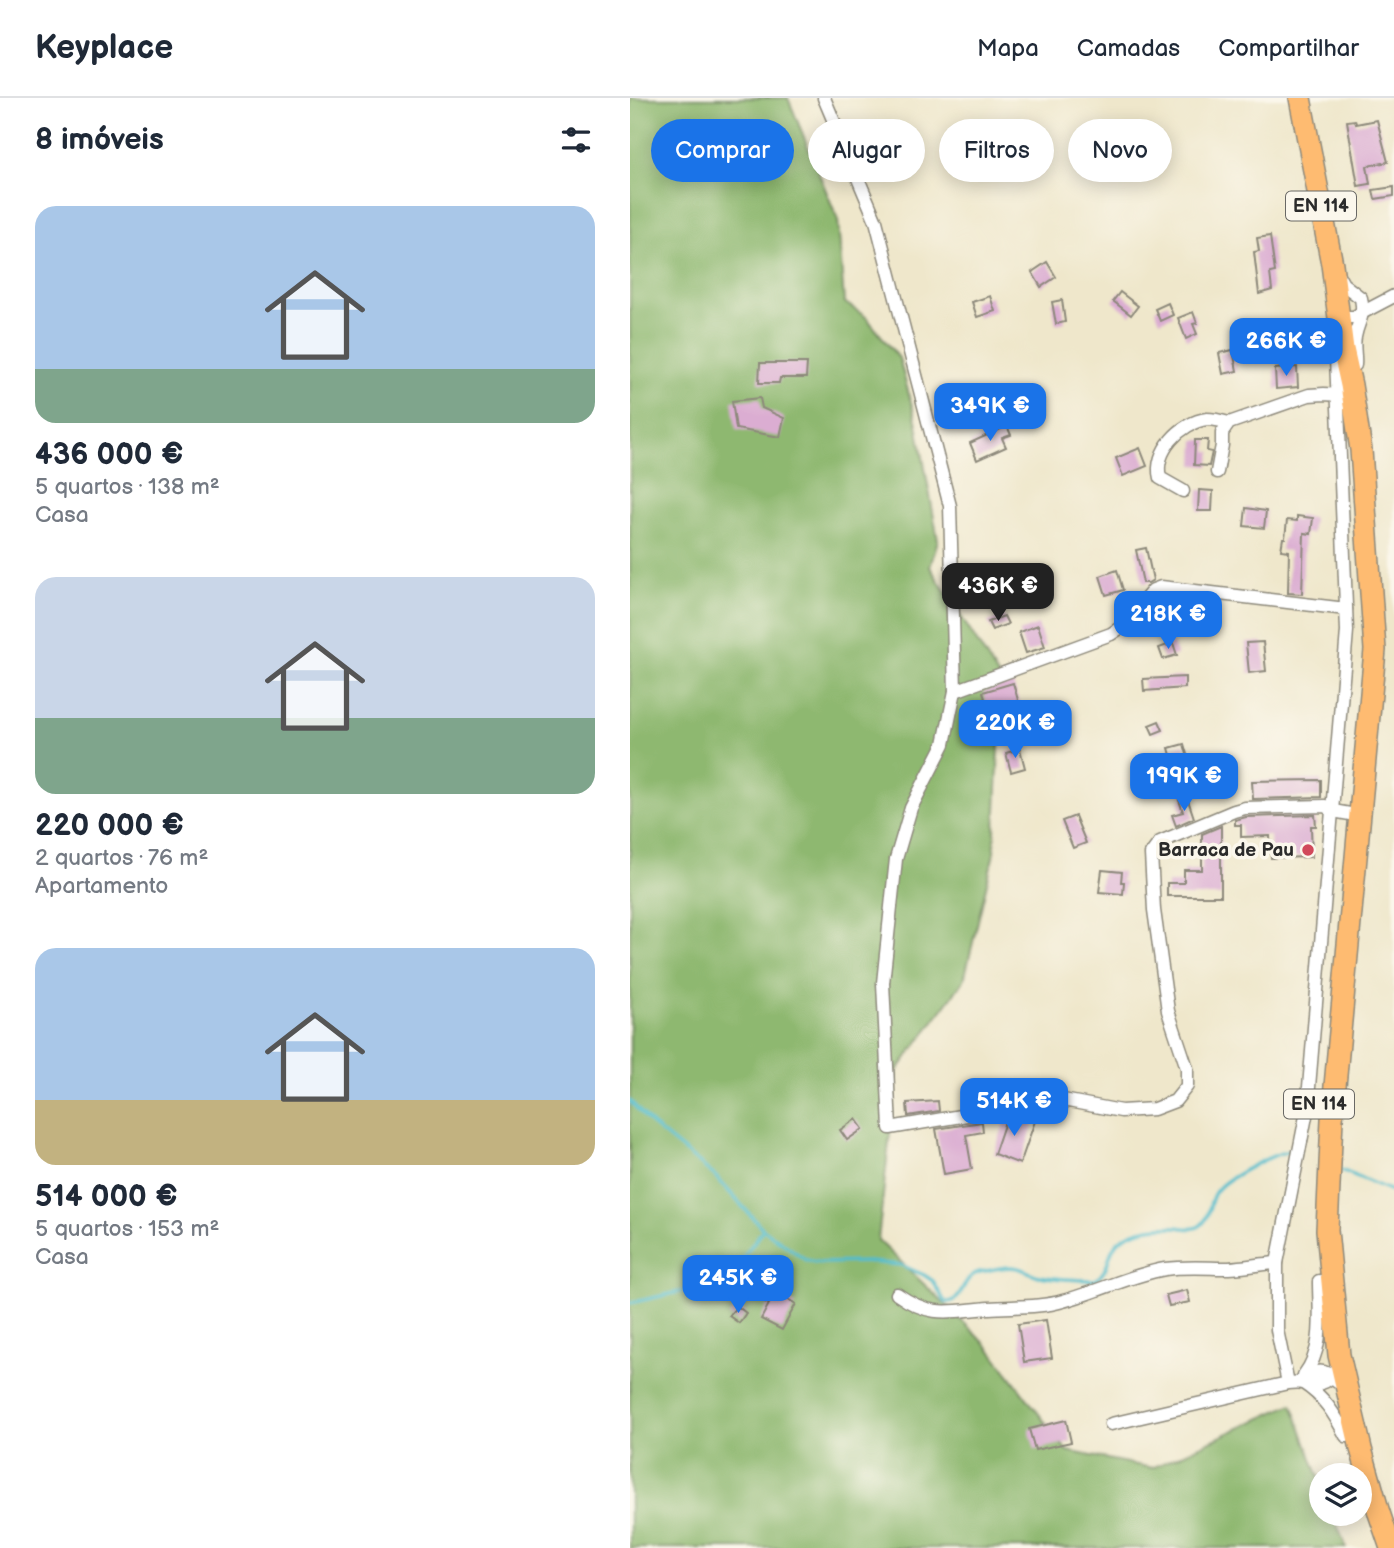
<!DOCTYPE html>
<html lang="pt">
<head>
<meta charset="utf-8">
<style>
  :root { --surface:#fff; --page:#f6f6f7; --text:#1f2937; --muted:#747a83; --line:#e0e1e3; --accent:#1a73e8 }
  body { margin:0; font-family:"Balsamiq Sans",sans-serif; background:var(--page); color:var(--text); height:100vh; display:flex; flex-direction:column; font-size:26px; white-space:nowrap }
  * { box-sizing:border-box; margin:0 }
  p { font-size:23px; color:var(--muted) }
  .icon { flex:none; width:38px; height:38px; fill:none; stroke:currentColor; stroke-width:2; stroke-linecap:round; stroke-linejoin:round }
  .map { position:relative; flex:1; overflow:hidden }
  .drawer { display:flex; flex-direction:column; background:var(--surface); width:630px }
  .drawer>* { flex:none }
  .hud { position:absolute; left:21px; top:21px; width:637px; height:63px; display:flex; gap:14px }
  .tools { position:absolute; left:679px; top:1365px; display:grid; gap:14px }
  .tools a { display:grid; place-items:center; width:63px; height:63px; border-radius:50%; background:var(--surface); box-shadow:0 4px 18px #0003; font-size:35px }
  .price { position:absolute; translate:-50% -60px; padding:0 16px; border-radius:14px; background:var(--accent); color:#fff; font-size:23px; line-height:46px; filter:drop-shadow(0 2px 4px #0008) }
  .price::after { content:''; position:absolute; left:50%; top:42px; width:21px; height:16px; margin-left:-10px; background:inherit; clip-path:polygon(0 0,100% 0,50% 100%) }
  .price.selected { background:#222; color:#fff }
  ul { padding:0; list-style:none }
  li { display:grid; align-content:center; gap:14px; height:371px; padding:0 35px }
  li span { display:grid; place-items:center; height:217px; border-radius:21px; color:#555 }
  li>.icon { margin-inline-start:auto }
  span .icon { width:126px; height:126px; fill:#fffc; stroke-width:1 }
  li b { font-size:30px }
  h2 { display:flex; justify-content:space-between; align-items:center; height:84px; padding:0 35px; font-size:30px }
  .pill { padding:0 24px; border-radius:32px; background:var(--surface); box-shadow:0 4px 18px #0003; font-size:24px; line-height:63px }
  .pill.selected { background:var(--accent); color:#fff }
  header { display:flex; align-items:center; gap:42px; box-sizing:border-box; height:98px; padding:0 35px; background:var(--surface); border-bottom:2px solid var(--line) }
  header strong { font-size:33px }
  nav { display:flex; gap:38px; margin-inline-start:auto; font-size:24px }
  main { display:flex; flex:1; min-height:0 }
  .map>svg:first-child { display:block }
  .forest { fill:#8eb86f; stroke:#5c724d; stroke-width:2 }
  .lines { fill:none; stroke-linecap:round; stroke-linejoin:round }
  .stream { stroke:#50bccb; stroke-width:3.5 }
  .building { fill:#dbadd2 }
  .minor-casing { stroke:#8d897b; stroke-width:15 }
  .primary-casing { stroke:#8d897b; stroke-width:24 }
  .minor { stroke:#fff; stroke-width:12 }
  .primary { stroke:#febb71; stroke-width:21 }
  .poi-dot { fill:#d1495b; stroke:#fbf7ec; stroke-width:2.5 }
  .labels { text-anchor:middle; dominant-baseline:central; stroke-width:7; stroke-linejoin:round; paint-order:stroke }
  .shield { fill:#fbf7ec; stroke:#696865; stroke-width:2 }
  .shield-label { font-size:18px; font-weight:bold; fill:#2b2b2b }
  .poi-label { font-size:19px; font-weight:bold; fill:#2b2b2b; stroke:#fbf7ec; text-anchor:end }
</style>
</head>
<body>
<header>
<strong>Keyplace</strong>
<nav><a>Mapa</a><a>Camadas</a><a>Compartilhar</a></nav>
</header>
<main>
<section class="drawer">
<h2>8 imóveis<svg class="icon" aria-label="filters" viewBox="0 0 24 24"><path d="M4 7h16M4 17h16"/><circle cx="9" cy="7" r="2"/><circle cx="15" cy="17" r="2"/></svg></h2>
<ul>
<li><span style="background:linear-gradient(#a9c7e8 75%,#7fa58c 0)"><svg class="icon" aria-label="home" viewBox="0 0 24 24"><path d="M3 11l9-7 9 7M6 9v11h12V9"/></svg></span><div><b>436 000 €</b><p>5 quartos · 138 m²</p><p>Casa</p></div></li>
<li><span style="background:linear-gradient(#c9d6e8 65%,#7fa58c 0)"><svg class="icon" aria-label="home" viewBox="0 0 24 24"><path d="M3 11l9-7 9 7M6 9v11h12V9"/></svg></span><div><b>220 000 €</b><p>2 quartos · 76 m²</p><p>Apartamento</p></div></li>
<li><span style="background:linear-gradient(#a9c7e8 70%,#c2b280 0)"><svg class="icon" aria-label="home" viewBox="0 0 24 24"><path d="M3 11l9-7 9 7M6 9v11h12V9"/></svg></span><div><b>514 000 €</b><p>5 quartos · 153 m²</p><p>Casa</p></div></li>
</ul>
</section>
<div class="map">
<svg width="764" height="1450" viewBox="0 0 764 1450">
  <rect width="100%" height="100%" fill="#fbf7ec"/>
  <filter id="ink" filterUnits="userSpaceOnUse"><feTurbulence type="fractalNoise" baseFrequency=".0143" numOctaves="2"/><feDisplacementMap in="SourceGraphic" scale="14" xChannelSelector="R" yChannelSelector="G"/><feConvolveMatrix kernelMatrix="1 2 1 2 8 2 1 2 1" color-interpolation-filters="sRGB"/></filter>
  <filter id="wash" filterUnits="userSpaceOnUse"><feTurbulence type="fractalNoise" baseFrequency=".00686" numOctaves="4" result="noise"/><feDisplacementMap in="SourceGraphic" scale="28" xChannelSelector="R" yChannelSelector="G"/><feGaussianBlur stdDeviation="1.57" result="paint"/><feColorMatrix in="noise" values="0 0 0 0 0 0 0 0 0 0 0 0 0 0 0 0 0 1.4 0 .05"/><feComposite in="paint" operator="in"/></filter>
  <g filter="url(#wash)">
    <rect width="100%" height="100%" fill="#efe7cb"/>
    <path class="forest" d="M0 0H158L208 122 214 204 236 219 269 260 287 326 308 442 300 469 372 584 364 755 334 882 267 973 248 1142 356 1246 437 1353 522 1370 662 1306 691 1385V1416H703L716 1450H0Z"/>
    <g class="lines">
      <g class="stream">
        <path d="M0 1003 22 1027 85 1078 133 1131 176 1162 191 1165 239 1164 271 1167 294 1177 303 1183 315 1204C336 1205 329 1179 350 1174 362 1172 376 1167 388 1170 395 1172 402 1176 409 1178 427 1181 447 1182 465 1182 481 1173 476 1153 490 1142 506 1129 528 1128 547 1129 554 1130 562 1132 568 1129 582 1122 577 1102 587 1092 596 1080 649 1052 663 1053"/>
        <path d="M711 1072 764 1094"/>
        <path d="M0 1205 67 1190 103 1174 133 1131"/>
      </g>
    </g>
    <g id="blocks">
      <g class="building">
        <path d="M725 22 726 26 747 22 758 64 737 68 740 86 728 88 717 23Z"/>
        <path d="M764 89V98L745 101 743 92Z"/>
        <path d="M640 138 645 174 640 175 642 192 629 196 624 154 629 153 627 140Z"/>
        <path d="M417 164 426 179 411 189 402 174Z"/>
        <path d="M490 194 508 208 501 217 483 203Z"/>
        <path d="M360 198 365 213 347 219 342 204Z"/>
        <path d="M432 202 435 224 426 226 422 204Z"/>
        <path d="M538 205 543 217 530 223 525 211Z"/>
        <path d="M563 214 567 225 563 226 567 236 556 241 548 220Z"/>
        <path d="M603 252 607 273 593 276 589 255Z"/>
        <path d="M130 265H177L176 280H150L149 285H129Z"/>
        <path d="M667 269 668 289 646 291 645 271Z"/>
        <path d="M130 300 132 310 154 320 150 339 106 331 102 303Z"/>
        <path d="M377 328 381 337 372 340 376 349 347 362 340 345Z"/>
        <path d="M565 342H578L577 353 582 354 579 368 564 367Z"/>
        <path d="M510 350 517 368 493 378 486 360Z"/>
        <path d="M569 392 583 393 582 413H568Z"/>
        <path d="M616 410 636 413 634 430 614 428Z"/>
        <path d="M667 418 683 420 681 436 674 435 672 496 658 495 659 453 651 452 653 440H655L657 422 667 423Z"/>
        <path d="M516 450 523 482 518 485H513L506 452Z"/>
        <path d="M487 472 493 492 476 497 470 478Z"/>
        <path d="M388 473 394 488 377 494 372 479Z"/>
        <path d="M532 498 540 499 546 522 507 534 505 528 513 518 531 513 528 499Z"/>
        <path d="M374 518 378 526 362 532 358 524Z"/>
        <path d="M408 527 415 549 396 555 389 534Z"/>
        <path d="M633 544 636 573 619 575 616 545Z"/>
        <path d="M543 545 547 557 533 561 529 550Z"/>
        <path d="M555 579V590L514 593 513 581Z"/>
        <path d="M383 585 394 622 364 631 353 594Z"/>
        <path d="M529 623 533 632 523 636 519 627Z"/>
        <path d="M554 646 563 677 571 675 576 694 553 700 539 650Z"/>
        <path d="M390 651 395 670 381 674 376 655Z"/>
        <path d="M691 682V699L623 701 622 683Z"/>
        <path d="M557 699 564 720 546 728 542 717 553 714 549 702Z"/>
        <path d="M685 717 686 728H681L682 759 641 760 640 738 611 739V727H605V722L616 719Z"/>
        <path d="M445 718 456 745 443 750 432 723Z"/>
        <path d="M591 728V798H537V785H554V772H572V736Z"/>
        <path d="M472 772 492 774 491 784H494L493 796 469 794Z"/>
        <path d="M308 1003 309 1013 278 1018 277 1005Z"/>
        <path d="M384 1016 405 1023 390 1066 364 1056 377 1018Z"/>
        <path d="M226 1021 233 1031 217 1042 210 1032Z"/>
        <path d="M352 1024 353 1034 336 1037 342 1071 314 1076 306 1031Z"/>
        <path d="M136 1189 166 1206 152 1232 131 1221 139 1206 129 1201Z"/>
        <path d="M557 1192 560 1204 539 1208 536 1197Z"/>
        <path d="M107 1208 116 1215 109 1225 99 1218Z"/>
        <path d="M416 1222 422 1260 394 1264 388 1226Z"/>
        <path d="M436 1322 441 1344 405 1352 399 1331Z"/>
      </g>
    </g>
  </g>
  <g filter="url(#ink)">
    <use href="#blocks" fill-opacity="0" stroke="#8d897b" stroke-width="2"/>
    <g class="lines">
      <g class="minor-casing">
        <g id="minor">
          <path d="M194 0 246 123 320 408 325 593 314 646 281 710 266 761 253 885 260 1030 366 1012 412 998 491 1013 524 1011 545 1003 557 988V970L538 913 524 812 521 756 530 744 604 713 615 710 695 708 703 713 731 718"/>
          <path d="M707 175 713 186 731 200C735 220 728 222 725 239 723 249 726 258 725 267"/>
          <path d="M709 212 716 219H724L764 198"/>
          <path d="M587 374 592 347V335L599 325 679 297 694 296 709 297"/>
          <path d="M553 393 530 380C523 354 551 324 577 321 585 321 592 323 599 325"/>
          <path d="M325 593 481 536 493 528 523 492 531 489 716 511"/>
          <path d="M267 1196C302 1221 320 1213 359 1210 384 1208 409 1210 433 1203 468 1194 500 1177 535 1171 556 1168 578 1170 599 1170 615 1169 631 1166 647 1165"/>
          <path d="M674 1277C695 1250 689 1216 689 1183"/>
          <path d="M670 1283C684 1273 693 1268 707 1283"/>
          <path d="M658 1285 647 1232V1165L677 1013 717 533 706 260"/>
          <path d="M673 1285C694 1298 705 1317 716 1338"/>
          <path d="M481 1326 658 1285C684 1281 696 1297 709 1264"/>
        </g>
      </g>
      <g class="primary-casing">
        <path id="primary" d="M670 0 702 166 713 251 721 287 731 352 745 552 702 1021 697 1132 709 1257 731 1351 749 1415 761 1450"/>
      </g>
      <use href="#minor" class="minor"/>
      <use href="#primary" class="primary"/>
    </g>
  </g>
  <circle class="poi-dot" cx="678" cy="752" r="7"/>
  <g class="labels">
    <g class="shield">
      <rect x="656" y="93.5" width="70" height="29" rx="5"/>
      <rect x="654" y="991.5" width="70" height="29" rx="5"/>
    </g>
    <g class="shield-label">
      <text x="691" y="108">EN 114</text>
      <text x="689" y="1006">EN 114</text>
    </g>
    <g class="poi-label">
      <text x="664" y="752">Barraca de Pau</text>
    </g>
  </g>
</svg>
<div class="tools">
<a><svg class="icon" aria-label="layers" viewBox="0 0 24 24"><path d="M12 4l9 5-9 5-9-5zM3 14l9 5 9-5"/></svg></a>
</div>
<b class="price" style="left:656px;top:280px">266K €</b>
<b class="price" style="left:360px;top:345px">349K €</b>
<b class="price selected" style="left:368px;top:525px">436K €</b>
<b class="price" style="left:538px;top:553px">218K €</b>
<b class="price" style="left:385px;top:662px">220K €</b>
<b class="price" style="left:554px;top:715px">199K €</b>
<b class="price" style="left:384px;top:1040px">514K €</b>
<b class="price" style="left:108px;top:1217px">245K €</b>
<div class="hud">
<a class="pill selected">Comprar</a>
<a class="pill">Alugar</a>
<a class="pill">Filtros</a>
<a class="pill">Novo</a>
</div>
</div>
</main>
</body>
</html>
